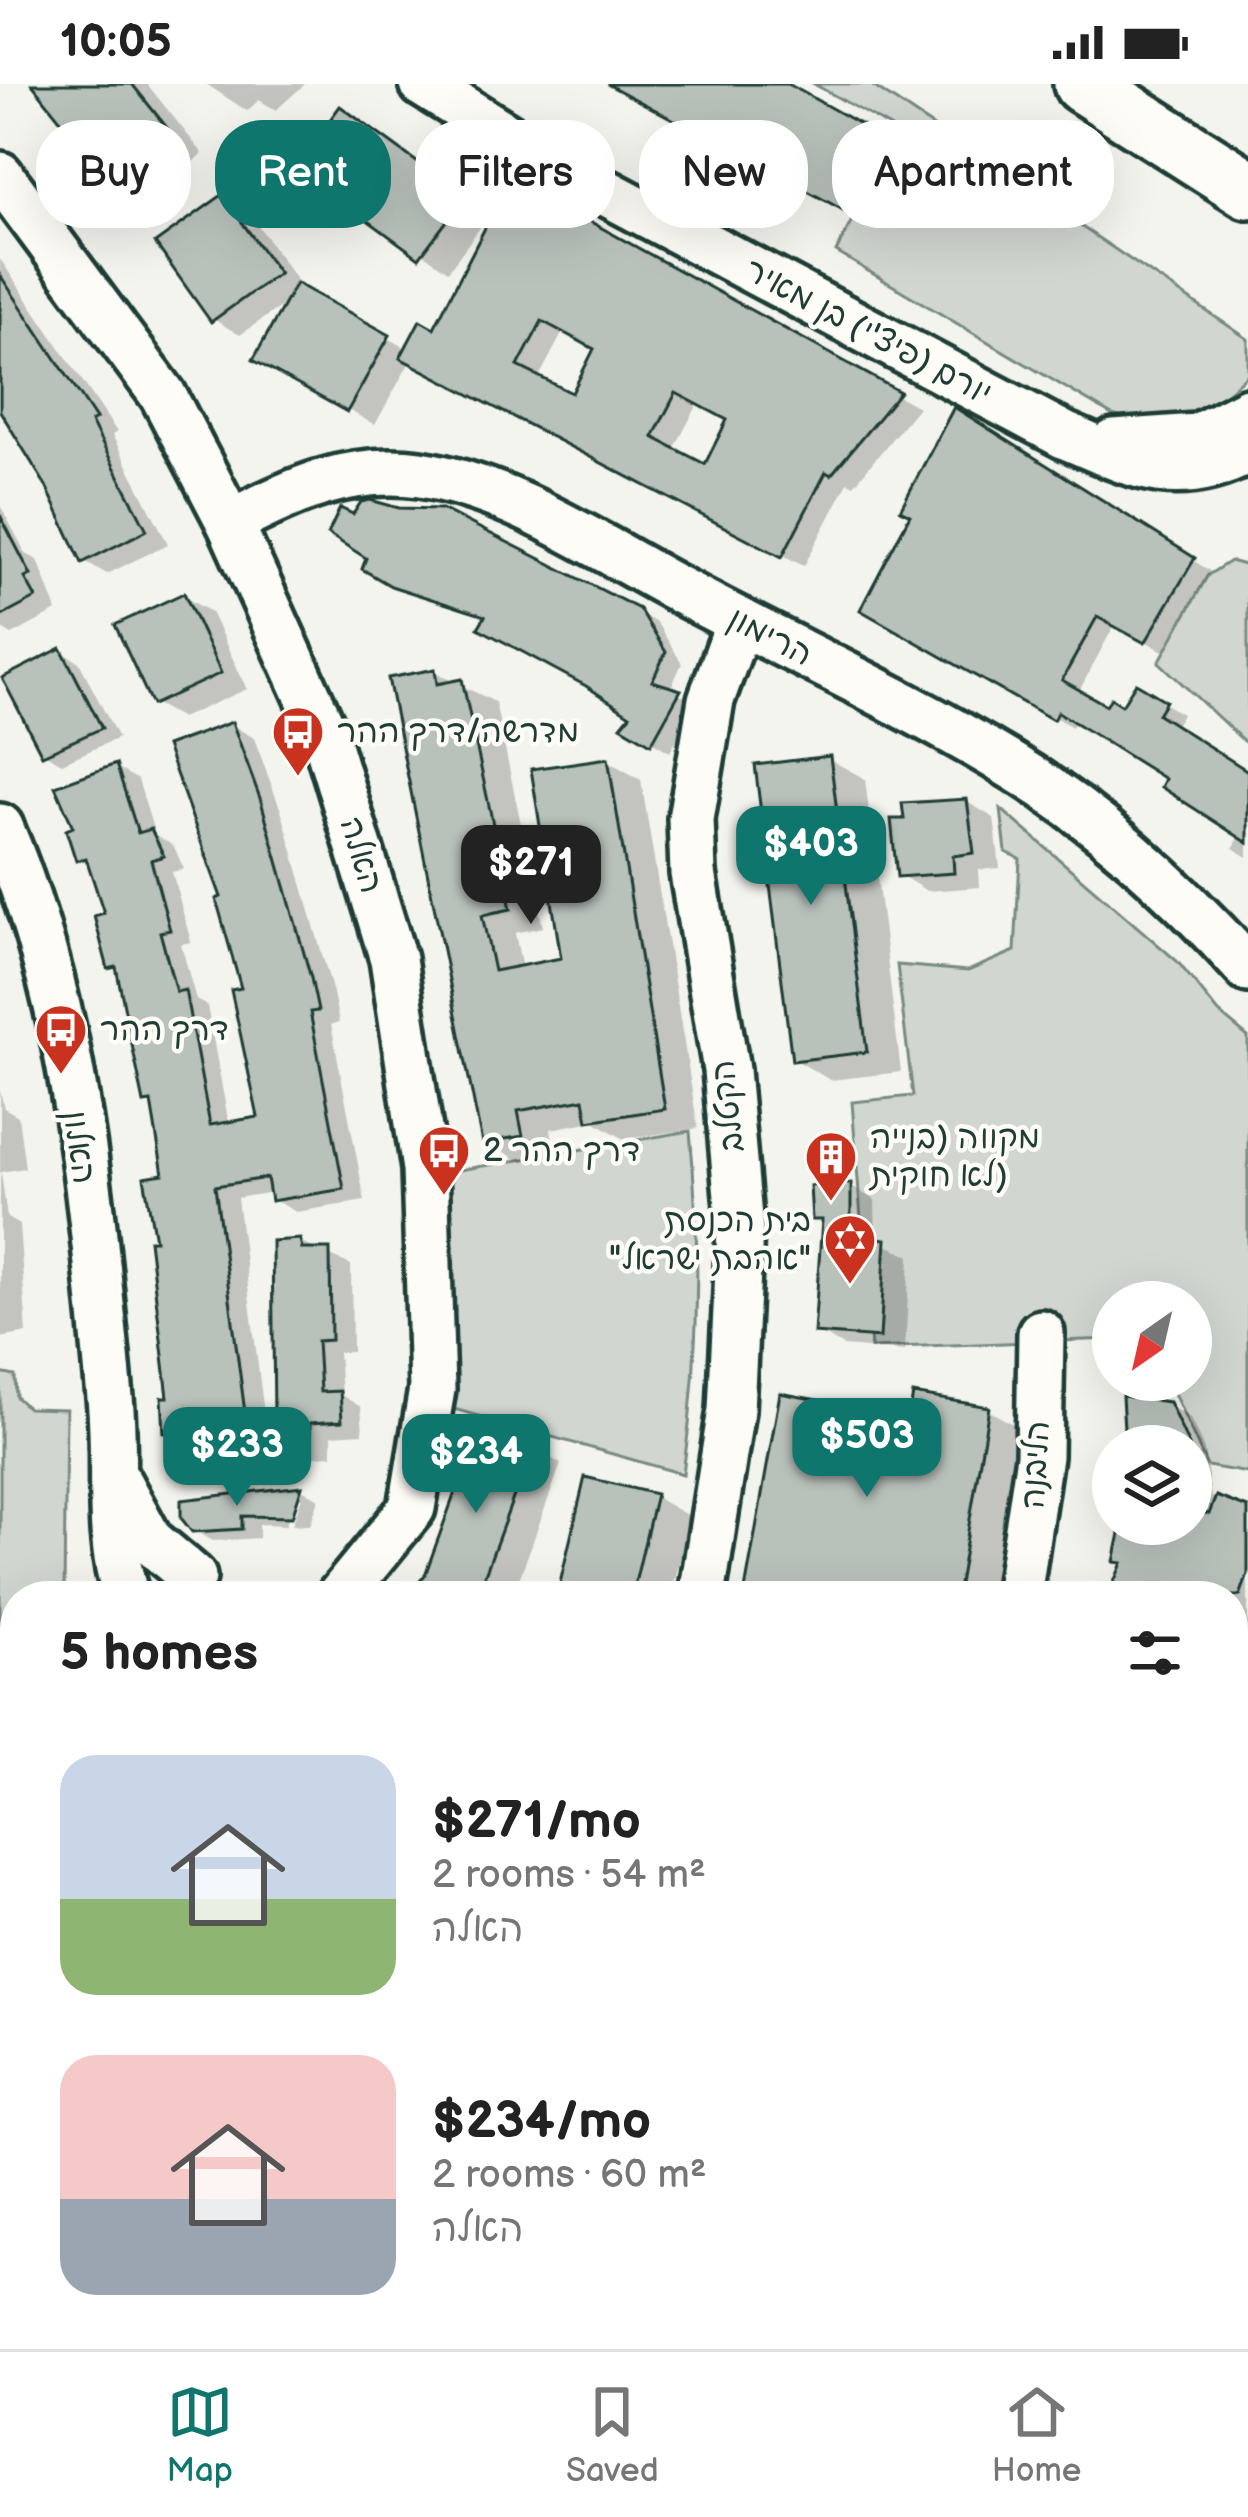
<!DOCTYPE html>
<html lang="en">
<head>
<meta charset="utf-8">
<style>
  :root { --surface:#fff; --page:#f2f2f2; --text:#222; --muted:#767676; --line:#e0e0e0; --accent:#0f766e }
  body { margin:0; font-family:"Balsamiq Sans","Playpen Sans Hebrew",sans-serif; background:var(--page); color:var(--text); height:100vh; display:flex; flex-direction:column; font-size:45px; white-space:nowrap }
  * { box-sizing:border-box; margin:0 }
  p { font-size:39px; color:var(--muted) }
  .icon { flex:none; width:66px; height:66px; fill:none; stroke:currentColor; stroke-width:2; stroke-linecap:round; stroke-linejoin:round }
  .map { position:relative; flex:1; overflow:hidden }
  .sheet { position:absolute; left:0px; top:1497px; width:1248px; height:768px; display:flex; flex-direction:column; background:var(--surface); border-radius:48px 48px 0 0; box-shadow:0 12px 48px #0002 }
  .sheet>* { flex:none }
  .top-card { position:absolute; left:36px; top:36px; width:1176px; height:108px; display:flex; gap:24px }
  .needle { width:78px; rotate:214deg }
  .controls { position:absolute; left:1092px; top:1197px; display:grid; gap:24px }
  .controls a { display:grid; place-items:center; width:120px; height:120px; border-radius:50%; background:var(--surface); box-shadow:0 12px 48px #0002; font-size:60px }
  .price { position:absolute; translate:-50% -102px; padding:0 27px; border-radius:24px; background:var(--accent); color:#fff; font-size:39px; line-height:78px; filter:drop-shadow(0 3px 6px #0008) }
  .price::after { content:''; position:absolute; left:50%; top:72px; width:36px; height:27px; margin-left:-18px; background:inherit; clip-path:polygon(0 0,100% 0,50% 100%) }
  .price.selected { background:#222; color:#fff }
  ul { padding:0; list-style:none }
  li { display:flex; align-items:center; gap:36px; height:300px; padding:0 60px }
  li span { display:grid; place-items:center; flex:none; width:336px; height:240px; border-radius:36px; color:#555 }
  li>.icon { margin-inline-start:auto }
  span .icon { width:144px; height:144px; fill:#fffc; stroke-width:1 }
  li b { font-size:51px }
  h2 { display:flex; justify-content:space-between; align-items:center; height:144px; padding:0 60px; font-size:51px }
  .tag { padding:0 42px; border-radius:48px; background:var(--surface); box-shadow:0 12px 48px #0002; font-size:42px; line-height:108px }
  .tag.selected { background:var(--accent); color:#fff }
  .status { display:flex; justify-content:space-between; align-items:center; height:84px; padding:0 60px; background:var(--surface); direction:ltr }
  .status svg { height:33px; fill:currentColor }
  .tabs { display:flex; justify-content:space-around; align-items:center; height:168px; border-top:3px solid var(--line); background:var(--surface); font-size:33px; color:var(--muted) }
  .tabs a { display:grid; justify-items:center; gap:6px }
  .tabs .selected { color:var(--accent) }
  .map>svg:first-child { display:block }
  .green { fill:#d1d6d1; stroke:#788a82; stroke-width:3 }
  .shadow { fill:#0003; fill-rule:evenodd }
  .building { fill:#b9c1bb; stroke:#1f3d34; stroke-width:3; fill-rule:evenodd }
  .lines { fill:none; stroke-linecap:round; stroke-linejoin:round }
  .minor-casing { stroke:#1f3d34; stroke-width:54 }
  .major-casing { stroke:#1f3d34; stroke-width:66 }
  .minor { stroke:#fdfcf7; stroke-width:45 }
  .major { stroke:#fdfcf7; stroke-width:57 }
  .labels { text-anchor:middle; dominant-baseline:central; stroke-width:9; stroke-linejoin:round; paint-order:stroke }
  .street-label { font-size:33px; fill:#1f3d34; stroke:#fdfcf7 }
  .poi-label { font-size:33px; fill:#1f3d34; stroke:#fdfcf7; text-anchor:start }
</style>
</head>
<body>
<div class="status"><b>10:05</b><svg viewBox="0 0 49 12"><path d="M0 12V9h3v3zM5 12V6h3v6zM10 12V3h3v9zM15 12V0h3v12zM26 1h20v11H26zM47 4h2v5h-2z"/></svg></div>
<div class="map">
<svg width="1248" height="2265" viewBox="0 0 1248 2265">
  <rect width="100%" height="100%" fill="#f4f4ef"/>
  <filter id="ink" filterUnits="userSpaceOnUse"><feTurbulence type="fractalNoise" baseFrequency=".00833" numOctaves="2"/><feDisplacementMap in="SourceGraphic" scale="24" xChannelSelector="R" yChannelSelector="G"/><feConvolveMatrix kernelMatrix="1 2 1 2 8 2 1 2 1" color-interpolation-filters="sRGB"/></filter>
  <g filter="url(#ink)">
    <g class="green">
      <path d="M814 0H870L1248 255V290C1204 332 1171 348 1112 331L836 168 897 47Z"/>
      <path d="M1230 477 1248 482V661L1159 578 1208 491Z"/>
      <path d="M1001 725 1177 877 1219 929 1248 953V1389L1207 1382 1168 1296H1191V1218H1113V1255L871 1264 852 1018 913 1012 897 881 968 887 1015 867 1020 775 1006 768Z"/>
      <path d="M690 1047C701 1163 699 1276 683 1390L450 1324 454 1220 447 1088Z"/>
      <path d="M0 1289 15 1292 16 1313 28 1324 66 1325 64 1512H15V1563L0 1568Z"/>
      <path d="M0 1778 15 1796V1896L0 1889Z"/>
      <path d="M1248 1867V1989L1233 1995V1878Z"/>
      <path d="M1248 2115V2265H894L933 2250H1233V2122Z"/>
    </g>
    <g class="shadow">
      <path d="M35 0H147L203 70 146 115 112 96Z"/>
      <path d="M206 0H305L276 26 259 16 247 27Z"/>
      <path d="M612 0H781L899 66 864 134Z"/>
      <path d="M341 26 490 130 448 187 300 83Z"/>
      <path d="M521 103 918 323 854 401 848 398 804 482 411 276 375 341 257 275 290 216 240 251 213 235 223 115 250 130 305 208 408 265 435 248ZM564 246 598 264 573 313 538 295ZM699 318 731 335 706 384 673 367Z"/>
      <path d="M0 175 117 348 112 351 168 460 107 490 84 477 0 311Z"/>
      <path d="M972 337 1210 487 1163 567 1115 540 1078 609 1107 625H1123L1137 603 1182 630 1174 642 1248 690V773L1233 764 1241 751 1170 694 1076 636 1072 643 864 525Z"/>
      <path d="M0 421 26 470 38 476 57 527 12 551 0 544Z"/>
      <path d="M399 427 442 428 485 446 657 539 682 579 670 606 697 619 670 668 626 642 634 630 487 533 383 494 354 433Z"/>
      <path d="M184 513 211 528 247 605 181 634 154 619Z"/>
      <path d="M61 567 79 578 118 654 62 679 44 669Z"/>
      <path d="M434 588 495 618 543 843 515 849 522 885 565 877 608 677 641 696 698 1044 624 1055 594 1037 551 1045 555 1070 519 1077 485 1057Z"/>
      <path d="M232 641 254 654 283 732 333 909 339 939 331 940 365 1117 296 1128 274 1116 273 1108 237 1114 265 1338 277 1337 299 1158 351 1181 352 1268H338L341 1311 361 1323 363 1349 332 1351V1371L211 1379 167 1347 171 1316 159 1158 166 1092 155 1022 147 1017 121 889 110 883 108 831 92 782 79 775 115 683 138 696 155 751 173 761 184 785 172 788 191 858 181 860 196 916 207 922 229 1041 262 1036 245 907 225 814Z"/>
      <path d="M829 675 865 695 901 988 830 996 794 975Z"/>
      <path d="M967 718 994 734 1000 784 979 786 980 803 927 807 900 791Z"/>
      <path d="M0 1006 4 1024 18 1032 25 1084 1 1088 7 1134 19 1141 27 1249 0 1254Z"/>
      <path d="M850 1102 875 1116 876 1156 910 1172 905 1267 843 1262 817 1247 825 1140 814 1134Z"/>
      <path d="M1168 1321 1190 1334 1204 1365 1211 1413 1248 1427V1592L1233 1621V1512H1111L1125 1480V1440H1191V1362H1128Z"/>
      <path d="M988 1326 1023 1346 995 1512H747L912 1336Z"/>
      <path d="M532 1363 561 1380 513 1512H411Z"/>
      <path d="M302 1405 319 1415 310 1441H292L302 1413H295L286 1441 259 1440V1454L213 1457 194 1446 184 1419Z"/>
      <path d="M655 1413 690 1433 671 1512H560Z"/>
      <path d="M15 1588V1615L2 1597Z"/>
      <path d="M1248 1712V1854L1245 1858 1233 1851V1732Z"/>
      <path d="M0 2073 15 2080V2131L0 2127Z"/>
      <path d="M0 2151 15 2159V2244L0 2233Z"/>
      <path d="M85 2250H338L333 2258 343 2265H80Z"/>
    </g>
    <g class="building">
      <path d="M32 0H132L172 50 110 98Z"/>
      <path d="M607 0H788L883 53 845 127Z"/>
      <path d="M340 22 465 113 419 174 295 83Z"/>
      <path d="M520 99 900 308 831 391 826 388 782 473 400 274 420 236 434 244 491 132 495 135ZM542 237 594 265 572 309 518 282ZM676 309 727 336 705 380 653 353Z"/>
      <path d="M222 111 279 189 211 238 155 159Z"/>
      <path d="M0 191 96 335 91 338 147 446 82 479 46 402 0 327Z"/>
      <path d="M296 199 390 251 347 328 253 276Z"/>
      <path d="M954 323 1195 474 1145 559 1097 533 1062 596 1106 621 1111 614 1122 621 1136 599 1166 617 1158 630 1248 687V759L1161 703 1165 695 1058 628 1053 636 860 526 910 431 900 426Z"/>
      <path d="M370 416 399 424 442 425 639 525 666 568 652 597 681 606 651 660 621 642 630 631 586 602 478 544 485 532 391 502 362 485 366 474 328 450 340 424 353 430 361 418Z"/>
      <path d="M0 431 31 491 25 494 36 514 0 533Z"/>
      <path d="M184 509 221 589 152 621 115 541Z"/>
      <path d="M61 564 102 644 42 671 2 594Z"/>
      <path d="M435 585 437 600 462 595 511 825 482 831 494 887 561 874 531 685 608 674 665 1025 588 1037 584 1015 518 1027 523 1052 482 1059 388 594Z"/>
      <path d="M232 638 261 717 311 894 318 927 310 928 344 1105 271 1117 267 1094 215 1102 246 1336 274 1334 272 1157 300 1155 302 1165H330L331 1256 317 1257 320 1308 340 1307 342 1337 310 1339V1360L186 1368 185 1348 164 1349 162 1313H168L149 1156H155L144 1093 163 1090 151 1018 144 1019 116 883 108 885 94 832 104 829 86 774 76 777 66 746 73 743 55 702 116 680 138 749 151 745 164 772 151 776 170 846 160 848 176 908 185 906 210 1041 258 1033 231 906 241 904 216 815 221 813 166 662Z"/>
      <path d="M830 672 867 968 792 977 755 681Z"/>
      <path d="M967 715 974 769 953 772 954 789 897 793 891 735H904L902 719Z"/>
      <path d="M851 1099V1150L886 1155 880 1254 814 1249 822 1136H812L810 1102Z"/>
      <path d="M780 1309 909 1333 913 1310 989 1323 957 1512H744Z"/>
      <path d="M1122 1312 1169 1318 1189 1362H1125Z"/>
      <path d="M480 1340 533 1360 477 1512H407L425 1491Z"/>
      <path d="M585 1393 656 1410 632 1512H557Z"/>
      <path d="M302 1402 292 1433 242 1432V1445L192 1448 181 1434V1416Z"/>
      <path d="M1216 1412 1248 1424V1490L1240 1512H1108L1122 1479 1114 1478 1122 1440H1191V1426L1209 1430Z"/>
    </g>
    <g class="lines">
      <g class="minor-casing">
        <g id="minor">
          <path d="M423 0 545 76 1064 351C1133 381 1176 405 1248 367"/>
          <path d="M0 91 163 311 230 439 323 645 393 875 425 1085 432 1305 412 1424 340 1512"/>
          <path d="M1114 359 1197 353 1248 327"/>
          <path d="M230 439C291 407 350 380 420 390 513 404 603 466 685 509 792 566 903 616 1007 679 1098 733 1178 807 1248 885"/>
          <path d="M0 743C76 920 92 1123 110 1314 117 1380 105 1450 126 1512"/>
          <path d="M118 1398 150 1457 193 1493"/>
          <path d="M702 1512 731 1326 740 1146 726 986 693 789 691 735 711 616 739 538"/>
          <path d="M1018 1512 1039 1372 1041 1249"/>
          <path d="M1233 1673 1248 1654"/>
          <path d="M0 2017 15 2027"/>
          <path d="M1233 2101 1248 2094"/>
          <path d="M439 2250 484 2265"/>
          <path d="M51 2265 57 2250"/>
          <path d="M363 2265 367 2250"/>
          <path d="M810 2265 868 2250"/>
        </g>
      </g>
      <g class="major-casing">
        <path id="major" d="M1083 0 1248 105"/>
      </g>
      <use href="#minor" class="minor"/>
      <use href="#major" class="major"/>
    </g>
  </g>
  <defs>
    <g id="bus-pin" transform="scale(2.7)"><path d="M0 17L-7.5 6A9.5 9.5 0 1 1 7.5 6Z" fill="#c8321e" stroke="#fdfcf7"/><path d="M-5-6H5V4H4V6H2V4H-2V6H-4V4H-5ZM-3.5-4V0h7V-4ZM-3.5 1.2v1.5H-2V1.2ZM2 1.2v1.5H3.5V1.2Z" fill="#fff"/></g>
    <g id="building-pin" transform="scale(2.7)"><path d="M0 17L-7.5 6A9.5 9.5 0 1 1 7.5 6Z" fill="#c8321e" stroke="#fdfcf7"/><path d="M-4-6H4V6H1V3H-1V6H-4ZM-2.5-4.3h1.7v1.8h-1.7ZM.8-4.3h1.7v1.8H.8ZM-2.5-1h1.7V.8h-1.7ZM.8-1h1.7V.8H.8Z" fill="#fff"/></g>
    <g id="synagogue-pin" transform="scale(2.7)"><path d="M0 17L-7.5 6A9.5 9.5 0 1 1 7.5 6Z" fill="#c8321e" stroke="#fdfcf7"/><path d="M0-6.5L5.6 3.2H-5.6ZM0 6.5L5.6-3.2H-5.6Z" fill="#fff"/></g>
  </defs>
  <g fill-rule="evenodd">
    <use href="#bus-pin" x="298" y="648"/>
    <use href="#bus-pin" x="61" y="946"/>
    <use href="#bus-pin" x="444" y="1067"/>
    <use href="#building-pin" x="831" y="1073"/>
    <use href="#synagogue-pin" x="850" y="1156"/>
  </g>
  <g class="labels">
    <g class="street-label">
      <text transform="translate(868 248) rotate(28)">יורם (פיצ'י) בן מאיר</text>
      <text transform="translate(770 553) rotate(27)">הרימון</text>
      <text transform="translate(361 771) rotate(73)">האלה</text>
      <text transform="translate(728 1022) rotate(-96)">הקטלב</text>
      <text transform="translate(79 1063) rotate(82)">האלון</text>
      <text transform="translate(1036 1381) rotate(-86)">הליבנה</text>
    </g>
    <g class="poi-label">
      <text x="337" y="648">מדרשה/דרך ההר</text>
      <text x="100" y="946">דרך ההר</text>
      <text x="870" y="1054">מקווה (בנייה<tspan x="870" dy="38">לא חוקית)</tspan></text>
      <text x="483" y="1067">דרך ההר 2</text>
      <text x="811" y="1137" text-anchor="end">בית הכנסת<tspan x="811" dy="38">"אהבת ישראל"</tspan></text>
    </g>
  </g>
</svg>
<div class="controls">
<a><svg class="needle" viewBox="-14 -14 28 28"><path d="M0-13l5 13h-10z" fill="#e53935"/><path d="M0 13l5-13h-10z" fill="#767676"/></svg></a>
<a><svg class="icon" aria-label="layers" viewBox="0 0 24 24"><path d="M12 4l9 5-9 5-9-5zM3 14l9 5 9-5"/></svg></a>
</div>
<b class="price" style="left:811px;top:824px">$403</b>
<b class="price selected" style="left:531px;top:843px">$271</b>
<b class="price" style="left:867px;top:1416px">$503</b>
<b class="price" style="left:237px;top:1425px">$233</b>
<b class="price" style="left:476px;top:1432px">$234</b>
<div class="top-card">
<a class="tag">Buy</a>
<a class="tag selected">Rent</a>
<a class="tag">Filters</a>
<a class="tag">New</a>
<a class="tag">Apartment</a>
</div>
<section class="sheet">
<h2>5 homes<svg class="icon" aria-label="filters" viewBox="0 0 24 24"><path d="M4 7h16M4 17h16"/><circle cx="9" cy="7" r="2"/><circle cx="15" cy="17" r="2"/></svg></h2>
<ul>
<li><span style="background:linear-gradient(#c9d6e8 60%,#8fb573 0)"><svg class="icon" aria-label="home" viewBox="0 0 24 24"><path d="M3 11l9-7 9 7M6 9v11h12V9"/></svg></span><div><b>$271/mo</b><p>2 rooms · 54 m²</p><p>האלה</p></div></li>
<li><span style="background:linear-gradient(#f6c9c9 60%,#9aa5b1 0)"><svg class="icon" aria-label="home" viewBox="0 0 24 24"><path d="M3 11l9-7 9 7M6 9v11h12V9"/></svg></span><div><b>$234/mo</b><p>2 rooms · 60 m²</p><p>האלה</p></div></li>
</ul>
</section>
</div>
<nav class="tabs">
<a class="selected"><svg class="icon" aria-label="map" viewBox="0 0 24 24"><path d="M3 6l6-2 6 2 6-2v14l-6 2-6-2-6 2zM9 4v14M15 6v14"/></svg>Map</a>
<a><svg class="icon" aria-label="saved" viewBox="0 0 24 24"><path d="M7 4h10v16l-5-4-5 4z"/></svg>Saved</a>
<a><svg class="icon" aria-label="home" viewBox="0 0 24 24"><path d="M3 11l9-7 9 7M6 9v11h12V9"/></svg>Home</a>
</nav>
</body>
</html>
